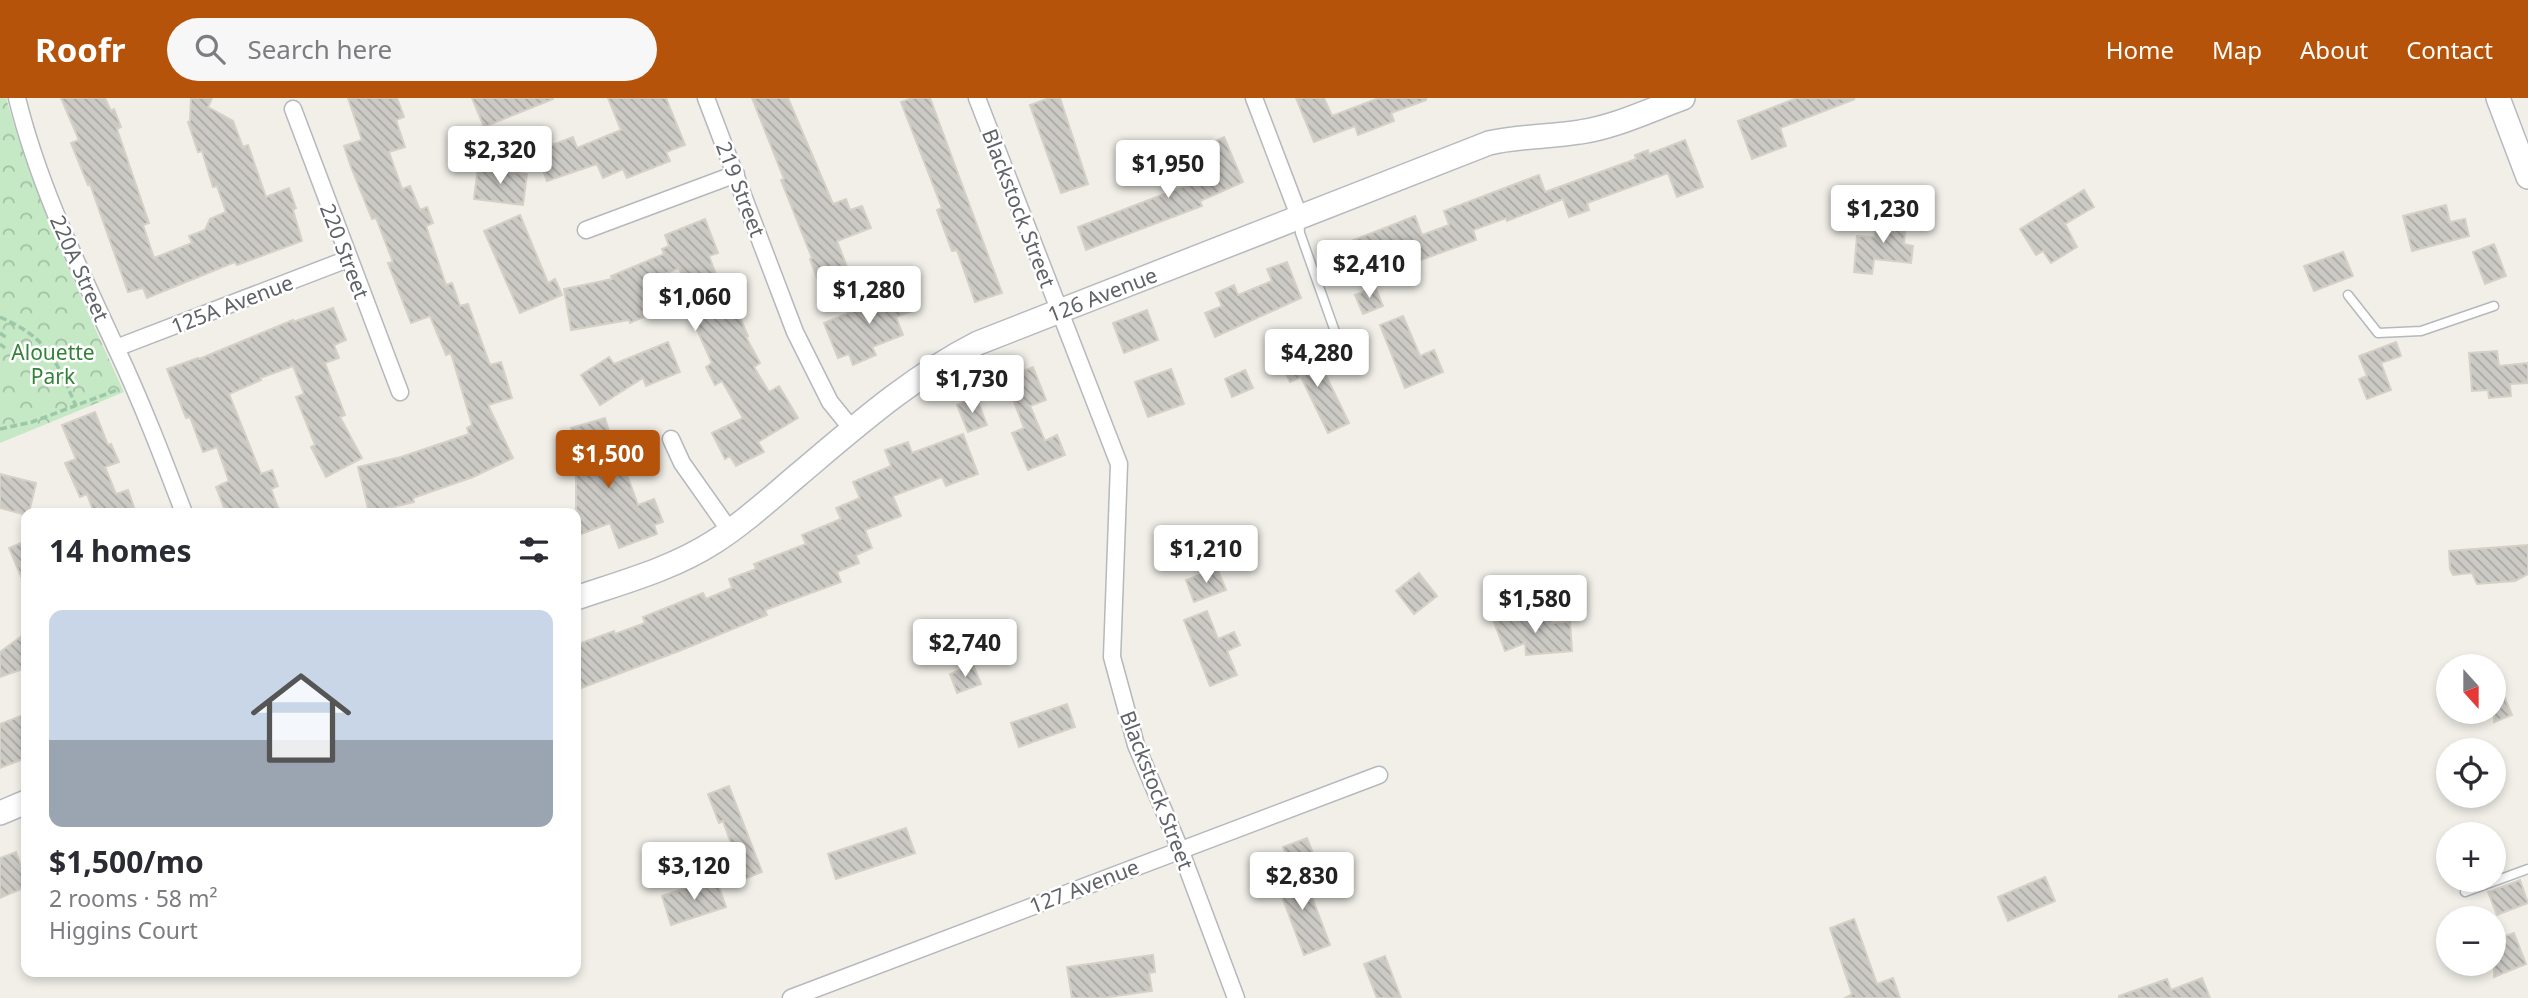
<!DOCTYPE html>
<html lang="en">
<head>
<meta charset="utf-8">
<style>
  :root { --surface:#fff; --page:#f7f7f7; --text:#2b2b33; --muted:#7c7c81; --accent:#b45309 }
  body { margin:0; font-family:"Noto Sans",sans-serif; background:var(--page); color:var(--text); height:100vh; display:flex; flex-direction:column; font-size:26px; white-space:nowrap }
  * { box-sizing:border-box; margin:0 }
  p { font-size:23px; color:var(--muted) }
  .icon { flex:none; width:38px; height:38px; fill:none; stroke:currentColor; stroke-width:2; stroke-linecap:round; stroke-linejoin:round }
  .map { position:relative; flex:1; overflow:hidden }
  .panel { position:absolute; left:21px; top:410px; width:560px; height:469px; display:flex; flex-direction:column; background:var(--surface); border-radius:14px; box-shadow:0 4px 10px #0003 }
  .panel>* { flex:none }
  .needle { width:46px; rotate:159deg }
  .controls { position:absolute; left:2436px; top:556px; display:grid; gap:14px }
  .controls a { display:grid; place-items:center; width:70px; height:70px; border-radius:50%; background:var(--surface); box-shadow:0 4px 10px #0003; font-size:35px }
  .price { position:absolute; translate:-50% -60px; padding:0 16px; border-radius:7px; background:#fff; color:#222; font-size:23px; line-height:46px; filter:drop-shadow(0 2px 4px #0008) }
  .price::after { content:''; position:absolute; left:50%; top:42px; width:21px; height:16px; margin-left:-10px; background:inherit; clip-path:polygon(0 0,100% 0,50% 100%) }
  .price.selected { background:var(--accent); color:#fff }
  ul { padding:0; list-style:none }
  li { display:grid; align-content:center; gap:14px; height:371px; padding:0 28px }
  li span { display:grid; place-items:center; height:217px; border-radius:14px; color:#555 }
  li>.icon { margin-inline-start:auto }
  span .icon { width:126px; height:126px; fill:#fffc; stroke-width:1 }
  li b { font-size:30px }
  h2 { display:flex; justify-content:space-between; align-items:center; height:84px; padding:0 28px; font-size:30px }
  header { display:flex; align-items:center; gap:42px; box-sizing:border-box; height:98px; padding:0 35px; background:var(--accent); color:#fff }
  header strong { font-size:33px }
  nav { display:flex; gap:38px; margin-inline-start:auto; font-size:24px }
  .search { width:490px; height:63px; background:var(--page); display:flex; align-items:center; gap:18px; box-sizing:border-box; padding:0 24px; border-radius:38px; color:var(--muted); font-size:26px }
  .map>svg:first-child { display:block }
  .park { fill:url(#park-crowns) }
  .building { fill:url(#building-back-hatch); stroke:#d6d1c6; stroke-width:2 }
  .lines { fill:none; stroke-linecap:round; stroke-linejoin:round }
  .lane-casing { stroke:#b5b8bc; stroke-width:11 }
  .street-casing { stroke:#b5b8bc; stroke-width:19 }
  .secondary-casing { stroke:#b6babf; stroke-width:26 }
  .path { stroke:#9cc7a9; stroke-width:3.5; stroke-dasharray:7 3.5; stroke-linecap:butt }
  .lane { stroke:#fff; stroke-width:8 }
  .street { stroke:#fff; stroke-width:16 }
  .secondary { stroke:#fff; stroke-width:23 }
  .labels { text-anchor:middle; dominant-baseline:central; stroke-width:5; stroke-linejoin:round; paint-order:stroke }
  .street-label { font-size:21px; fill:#5f6368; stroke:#fff }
  .park-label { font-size:21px; fill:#348238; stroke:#fff }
</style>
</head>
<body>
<header>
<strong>Roofr</strong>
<div class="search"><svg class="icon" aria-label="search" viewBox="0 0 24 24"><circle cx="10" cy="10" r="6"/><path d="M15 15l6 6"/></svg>Search here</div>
<nav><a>Home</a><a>Map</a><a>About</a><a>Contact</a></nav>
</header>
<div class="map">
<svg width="2528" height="900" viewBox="0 0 2528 900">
  <defs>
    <pattern id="park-crowns" width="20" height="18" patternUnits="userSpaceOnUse" patternTransform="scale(1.75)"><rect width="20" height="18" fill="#c5e8c5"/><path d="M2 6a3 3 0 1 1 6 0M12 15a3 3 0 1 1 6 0" fill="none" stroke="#a3c0a4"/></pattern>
    <pattern id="building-back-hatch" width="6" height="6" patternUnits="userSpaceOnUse" patternTransform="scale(1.75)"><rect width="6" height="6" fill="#cccac5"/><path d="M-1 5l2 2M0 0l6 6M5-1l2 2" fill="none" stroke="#a9a8a4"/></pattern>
  </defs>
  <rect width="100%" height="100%" fill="#f1efe8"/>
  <path class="park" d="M0 0H6C36 102 80 198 124 294L0 345Z"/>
  <g class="building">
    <path d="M61 0H105L111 13 114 11 121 29 117 31 149 125 143 127 154 160 192 145 189 138 205 132 210 121 226 114 217 88 213 89 202 53 198 54 188 24 190 23 191 0H212L208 9 233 23 243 49 248 47 266 99 289 90 296 110 293 112 302 143 237 167 235 164 147 200 143 190 128 194 90 86 88 87 71 45 79 42Z"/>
    <path d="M348 0H397L404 19 396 22 405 49 389 54 402 91 410 88 420 112 427 109 433 125 426 128 446 187 452 185 460 208 468 206 490 267 501 264 512 300 488 307 513 360 473 379 413 400 414 404 369 415 358 369 401 359 469 336 467 330 472 327 451 255 446 257 430 218 411 225 388 165 393 164 376 120 372 121 351 69 344 48 362 42Z"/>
    <path d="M472 0H553V1L484 29Z"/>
    <path d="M608 0H666L685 47 666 54 670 63 627 80 623 71 603 80 597 66 547 83 532 41 548 35 552 47 573 39 577 50 621 32Z"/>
    <path d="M752 0H788L833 106 846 101 850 112 862 108 871 130 837 143 852 182 822 193 810 161 812 160 781 82 784 81Z"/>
    <path d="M912 0H930L1002 195 975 204 957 152 952 153 937 112 942 110 901 4Z"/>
    <path d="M1049 0H1060L1088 86 1061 95 1030 7Z"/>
    <path d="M1296 0H1324L1332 18 1379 0H1426V2L1391 15 1394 23 1358 37 1355 28 1314 44Z"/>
    <path d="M1797 0 1855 1 1780 30 1786 48 1752 61 1738 23Z"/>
    <path d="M1224 39 1243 84 1200 103 1202 108 1086 152 1078 129 1206 80 1199 64 1210 59 1205 48Z"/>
    <path d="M1685 42 1703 89 1677 99 1668 75 1587 105 1589 112 1569 119 1563 101 1507 123 1506 120 1473 132 1476 142 1407 167 1402 154 1361 169 1351 143 1415 118 1422 137 1449 127 1444 113 1539 77 1545 94 1636 61 1635 57 1648 52 1649 56Z"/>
    <path d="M478 69 527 76 523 107 474 101Z"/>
    <path d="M2084 92 2094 109 2065 126 2077 149 2051 165 2043 153 2036 157 2020 131Z"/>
    <path d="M2446 107 2450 124 2465 121 2469 138 2412 153 2403 118Z"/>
    <path d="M520 117 548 185 555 181 562 197 520 215 484 133Z"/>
    <path d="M1877 118 1906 121 1904 146 1913 148 1911 165 1874 161 1872 176 1854 174 1857 138 1875 139Z"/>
    <path d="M705 121 718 155 709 158 730 213 736 210 748 238 746 239 760 265 754 269 769 294 779 288 798 320 758 344 764 354 736 368 730 358 725 361 712 335 743 320 722 283 715 287 706 269 712 265 693 223 698 221 679 170 649 182 659 206 644 212 646 218 630 225 629 222 571 232 564 191 612 181 611 178 664 156 662 151 669 148 665 137Z"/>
    <path d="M2494 146 2506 178 2485 186 2473 154Z"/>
    <path d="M2343 154 2353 178 2314 193 2304 168Z"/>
    <path d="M1287 164 1301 200 1215 239 1205 215 1222 208 1216 195 1234 187 1238 197 1272 183 1267 171Z"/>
    <path d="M902 188 912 213 896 219 903 237 872 249 876 257 853 267 849 256 838 260 824 225 865 208 863 203Z"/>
    <path d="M1375 189 1383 208 1363 216 1355 197Z"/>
    <path d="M333 210 346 242 334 247 339 260 325 265 345 317 340 319 362 360 326 379 311 349 315 347 296 299 304 296 293 268 260 280 261 282 229 296 261 376 272 372 278 388 271 391 280 415H226L216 389 229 383 217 349 203 354 190 319 186 320 167 271 198 260 199 261 293 222V224Z"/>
    <path d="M1147 212 1158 242 1124 255 1113 225Z"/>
    <path d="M1403 218 1420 258 1434 252 1443 274 1405 290 1380 227Z"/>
    <path d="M668 244 680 274 646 288 643 280 600 307 581 277 609 259 614 266Z"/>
    <path d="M2396 244 2401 258 2381 265 2391 292 2367 301 2359 281 2367 278 2359 258Z"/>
    <path d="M1313 251 1349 325 1328 335 1301 279 1290 284 1281 266Z"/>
    <path d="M2497 253 2499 268 2528 265V285L2510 286 2511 298 2489 300 2488 292 2472 293 2469 255Z"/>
    <path d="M1033 269 1046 302 1030 308 1045 343 1057 337 1065 357 1028 372 1012 335 1024 330 1005 280Z"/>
    <path d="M1171 271 1184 306 1148 319 1135 284Z"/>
    <path d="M1245 272 1253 290 1232 299 1225 281Z"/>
    <path d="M976 299 987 327 968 334 957 307Z"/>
    <path d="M95 314 108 347 111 346 119 364 105 369 116 396 128 392 136 415H94L87 396 80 399 65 365 76 361 62 327Z"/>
    <path d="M605 320 619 368 623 366 638 407 654 401 663 424 654 427 657 436 619 450 610 425 576 438V364H580L571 330Z"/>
    <path d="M963 336 978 376 946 388 942 379 893 398 901 418 865 432 872 450 856 457 859 465 837 474 841 484 765 512 767 517 679 553 576 592V547L614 533 615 536 645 525 643 519 703 495 706 501 732 490 729 481 756 471 754 466 806 446 802 437 841 421 836 410 860 400 853 384 891 368 885 352 908 344 912 355Z"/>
    <path d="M0 376 36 385 29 415 26 417 0 410Z"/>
    <path d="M26 443V490L9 450Z"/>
    <path d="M2528 447V476L2515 483 2477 486 2472 475 2453 477 2450 471 2449 453Z"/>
    <path d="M1217 470 1226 492 1194 504 1186 482Z"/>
    <path d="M1419 475 1437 498 1414 516 1396 493Z"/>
    <path d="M1207 513 1218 541 1234 534 1240 547 1227 553 1237 577 1210 588 1184 522Z"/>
    <path d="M1511 518 1512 521 1552 518V525L1570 524 1572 553 1526 557 1525 545 1505 553 1494 524Z"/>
    <path d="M26 535V570L0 579V554Z"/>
    <path d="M973 567 981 586 957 595 950 576Z"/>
    <path d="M2494 574 2512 617 2494 624Z"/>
    <path d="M1067 606 1075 629 1019 649 1011 625Z"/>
    <path d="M26 616V660L0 670V626Z"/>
    <path d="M729 688 762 774 732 786 720 756 733 751 723 723 719 725 708 696Z"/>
    <path d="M906 730 915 755 836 781 828 756Z"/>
    <path d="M1307 740 1314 758 1290 767 1283 749Z"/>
    <path d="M16 754 26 781V789L0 800V760Z"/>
    <path d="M1301 770 1330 847 1304 857 1275 780Z"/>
    <path d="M2045 779 2055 803 2008 823 1998 799Z"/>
    <path d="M716 780 726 809 671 827 662 798Z"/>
    <path d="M2520 782 2528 805 2497 817 2488 794Z"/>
    <path d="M1854 821 1877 886 1893 880 1900 900H1845L1852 896 1830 830Z"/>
    <path d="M2514 835 2526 866 2494 879V842Z"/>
    <path d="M1153 857 1155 874 1149 875 1152 893 1102 900H1072L1067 869Z"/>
    <path d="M1385 858 1401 900H1377L1364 866Z"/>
    <path d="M2202 880 2210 900H2119V898L2167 881 2171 892Z"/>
  </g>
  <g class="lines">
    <g class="lane-casing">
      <g id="lane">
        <path d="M1299 121 1300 135 1338 242"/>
        <path d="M2348 197 2378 235 2421 233 2494 208"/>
        <path d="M2465 794 2528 771"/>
      </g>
    </g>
    <g class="street-casing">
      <g id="street">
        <path d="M17 0C39 89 79 170 117 252 142 305 163 360 184 415"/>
        <path d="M706 0 795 234 830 304 852 331"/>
        <path d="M977 0 1119 366 1112 559 1136 647 1180 751 1236 900"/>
        <path d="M1254 0 1299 118"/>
        <path d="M293 11 400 294"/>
        <path d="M586 132 736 76"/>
        <path d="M116 250 348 161"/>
        <path d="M671 341 682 365 730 433"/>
        <path d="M791 900 1379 677"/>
      </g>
    </g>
    <g class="secondary-casing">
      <g id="secondary">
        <path d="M2498 0 2528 79"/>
        <path id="s1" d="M576 500C623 484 672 471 714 444 744 425 771 400 798 377 855 329 911 279 978 245L1489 45C1519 38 1550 39 1580 34 1615 29 1650 12 1683 0"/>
        <path d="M0 715 26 704"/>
      </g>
    </g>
    <g class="path">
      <path d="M0 219C49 241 55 261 76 308"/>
      <path d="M0 235 8 241"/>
      <path d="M0 246 5 250"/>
      <path d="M0 331 32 324 117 292"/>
    </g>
    <use href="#lane" class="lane"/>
    <use href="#street" class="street"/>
    <use href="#secondary" class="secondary"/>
  </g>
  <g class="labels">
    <g class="street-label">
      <text transform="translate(741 91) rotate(69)">219 Street</text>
      <text transform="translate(1019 110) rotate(69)">Blackstock Street</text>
      <text transform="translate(345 153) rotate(69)">220 Street</text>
      <text transform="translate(80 170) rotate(66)">220A Street</text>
      <text stroke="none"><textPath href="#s1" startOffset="614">126 Avenue</textPath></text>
      <text transform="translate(232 206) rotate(-21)">125A Avenue</text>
      <text transform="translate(1157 692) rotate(69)">Blackstock Street</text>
      <text transform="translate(1084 788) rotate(-21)">127 Avenue</text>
    </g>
    <g class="park-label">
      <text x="53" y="254">Alouette<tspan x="53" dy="24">Park</tspan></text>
    </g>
  </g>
</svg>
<div class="controls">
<a><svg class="needle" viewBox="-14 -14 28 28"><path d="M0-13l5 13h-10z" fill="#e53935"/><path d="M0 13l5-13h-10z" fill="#7c7c81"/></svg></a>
<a><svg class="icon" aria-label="locate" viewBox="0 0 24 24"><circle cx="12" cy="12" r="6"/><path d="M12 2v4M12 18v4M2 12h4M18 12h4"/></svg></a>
<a>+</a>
<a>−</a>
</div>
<b class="price" style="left:500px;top:88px">$2,320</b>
<b class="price" style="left:1168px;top:102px">$1,950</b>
<b class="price" style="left:1883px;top:147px">$1,230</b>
<b class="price" style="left:1369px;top:202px">$2,410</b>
<b class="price" style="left:869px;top:228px">$1,280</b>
<b class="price" style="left:695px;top:235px">$1,060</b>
<b class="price" style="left:1317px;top:291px">$4,280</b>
<b class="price" style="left:972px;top:317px">$1,730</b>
<b class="price selected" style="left:608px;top:392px">$1,500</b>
<b class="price" style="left:1206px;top:487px">$1,210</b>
<b class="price" style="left:1535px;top:537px">$1,580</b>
<b class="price" style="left:965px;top:581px">$2,740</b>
<b class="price" style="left:694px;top:804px">$3,120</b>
<b class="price" style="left:1302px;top:814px">$2,830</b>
<section class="panel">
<h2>14 homes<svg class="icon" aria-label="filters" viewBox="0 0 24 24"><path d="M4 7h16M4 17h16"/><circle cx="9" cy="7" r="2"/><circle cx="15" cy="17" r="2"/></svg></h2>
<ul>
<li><span style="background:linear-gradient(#c9d6e8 60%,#9aa5b1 0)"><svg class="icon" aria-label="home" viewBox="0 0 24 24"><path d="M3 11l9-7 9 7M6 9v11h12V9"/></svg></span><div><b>$1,500/mo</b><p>2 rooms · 58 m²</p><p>Higgins Court</p></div></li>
</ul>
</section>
</div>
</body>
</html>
